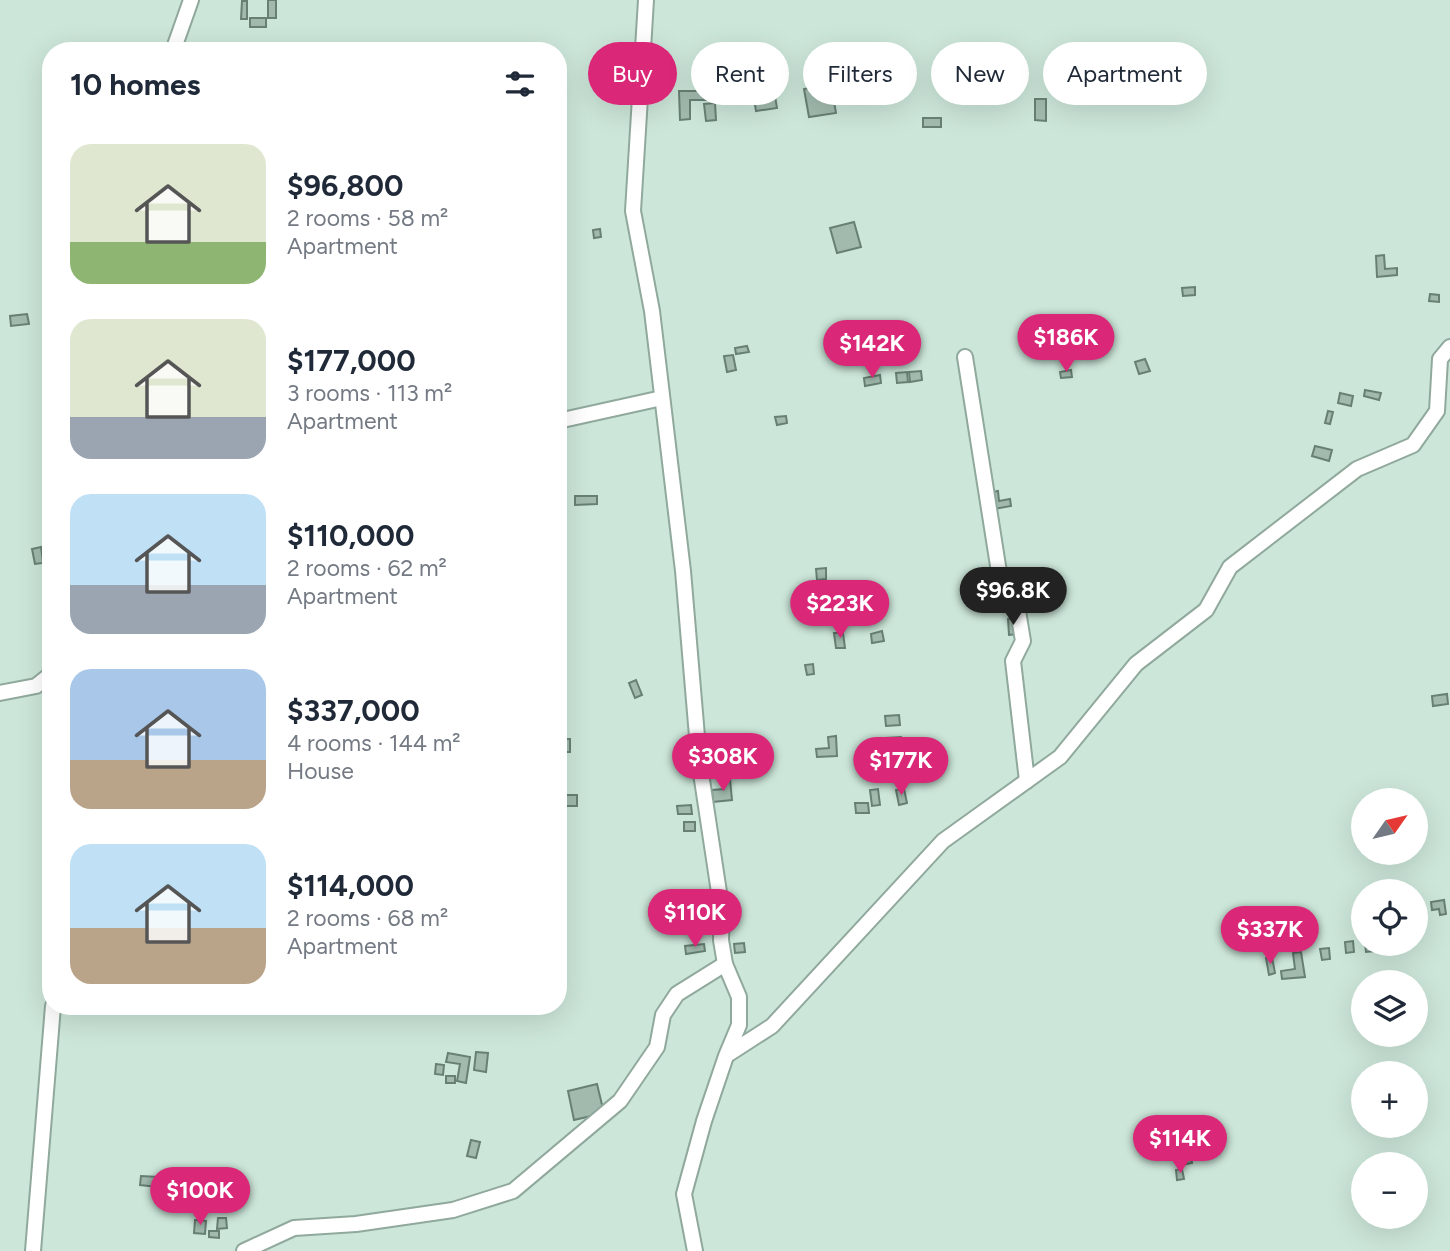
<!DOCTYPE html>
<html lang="en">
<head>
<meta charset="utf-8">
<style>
  :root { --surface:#fff; --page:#f2f2f3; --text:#1f2937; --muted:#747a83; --accent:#db2777 }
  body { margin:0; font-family:Figtree,sans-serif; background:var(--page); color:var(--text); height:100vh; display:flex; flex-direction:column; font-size:26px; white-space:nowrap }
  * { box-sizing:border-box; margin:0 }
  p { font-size:23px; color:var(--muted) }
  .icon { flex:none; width:38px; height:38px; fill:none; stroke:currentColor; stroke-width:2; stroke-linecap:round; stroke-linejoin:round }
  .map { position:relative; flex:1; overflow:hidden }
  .sheet { position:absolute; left:42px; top:42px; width:525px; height:973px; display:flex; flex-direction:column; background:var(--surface); border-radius:28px; box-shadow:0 7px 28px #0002 }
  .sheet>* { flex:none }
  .top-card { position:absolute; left:588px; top:42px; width:665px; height:63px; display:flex; gap:14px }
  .needle { width:46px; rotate:56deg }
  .buttons { position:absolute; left:1351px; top:788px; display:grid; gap:14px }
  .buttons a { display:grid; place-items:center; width:77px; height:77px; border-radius:50%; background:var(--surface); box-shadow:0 7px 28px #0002; font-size:35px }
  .price { position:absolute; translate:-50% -60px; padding:0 16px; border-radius:24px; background:var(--accent); color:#fff; font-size:23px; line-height:46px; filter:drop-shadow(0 2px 4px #0008) }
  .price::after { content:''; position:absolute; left:50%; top:42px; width:21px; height:16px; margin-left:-10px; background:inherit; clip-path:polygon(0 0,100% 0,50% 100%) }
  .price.selected { background:#222; color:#fff }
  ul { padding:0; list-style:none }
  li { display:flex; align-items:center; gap:21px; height:175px; padding:0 28px }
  li span { display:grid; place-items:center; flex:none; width:196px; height:140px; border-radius:21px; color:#555 }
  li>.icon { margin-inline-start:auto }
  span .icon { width:84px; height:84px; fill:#fffc; stroke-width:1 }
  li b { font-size:30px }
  h2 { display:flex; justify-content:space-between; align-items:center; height:84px; padding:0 28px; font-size:30px }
  .pill { padding:0 24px; border-radius:32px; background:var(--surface); box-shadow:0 7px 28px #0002; font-size:24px; line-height:63px }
  .pill.selected { background:var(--accent); color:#fff }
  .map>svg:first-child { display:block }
  .building { fill:#a1baad; stroke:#688074; stroke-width:2 }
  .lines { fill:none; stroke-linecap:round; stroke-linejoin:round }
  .minor-casing { stroke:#90a99c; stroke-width:18 }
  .minor { stroke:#fff; stroke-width:14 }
</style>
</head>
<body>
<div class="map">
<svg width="1450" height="1251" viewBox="0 0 1450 1251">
  <rect width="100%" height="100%" fill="#cce6d9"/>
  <g class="building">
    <rect x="268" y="0" width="8" height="18"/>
    <path d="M242 1H247V19H241Z"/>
    <rect x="250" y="18" width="16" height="9"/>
    <path d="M773 84 777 108 756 111 752 87Z"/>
    <path d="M831 84 836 113 809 117 804 89Z"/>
    <path d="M679 91H706V100H690V119L680 120Z"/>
    <path d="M1035 99H1046V121L1035 120Z"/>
    <path d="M715 103 716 120 706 121 704 104Z"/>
    <rect x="923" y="118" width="18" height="9"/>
    <path d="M854 222 861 247 837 253 830 228Z"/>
    <path d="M600 229 601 237 594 238 593 230Z"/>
    <path d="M1384 255 1385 269 1397 268V275L1377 277 1376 256Z"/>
    <path d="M1195 287V295L1183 296 1182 288Z"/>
    <path d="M1430 294 1439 295V302L1429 301Z"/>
    <path d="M27 314 29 324 11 326 10 316Z"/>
    <path d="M747 346 749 352 736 354 735 348Z"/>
    <path d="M733 355 736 370 727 372 724 356Z"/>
    <path d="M1145 359 1150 371 1139 374 1135 362Z"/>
    <path d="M1071 370 1072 377 1061 378 1060 372Z"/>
    <path d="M921 371 922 380 910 382 909 372Z"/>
    <path d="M907 372 908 382 897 383 896 373Z"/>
    <path d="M880 375 881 383 865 386 864 378Z"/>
    <path d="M1365 390 1381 393 1379 400 1364 396Z"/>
    <path d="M1340 393 1353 396 1351 406 1338 403Z"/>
    <path d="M1328 411 1333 412 1330 424 1325 423Z"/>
    <path d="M786 416 787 423 777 425 775 417Z"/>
    <path d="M1315 446 1332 450 1329 461 1312 456Z"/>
    <path d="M998 491 999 501 1010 499 1011 506 994 509 992 492Z"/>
    <path d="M575 496H597V504L575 505Z"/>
    <path d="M41 547 43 563 35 564 32 549Z"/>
    <path d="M826 568V579L817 580 816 569Z"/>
    <path d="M1016 618 1018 634 1009 635 1008 619Z"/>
    <path d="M882 631 884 641 872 643 871 634Z"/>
    <path d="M834 633H843L845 648H836Z"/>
    <path d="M813 664 814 674 807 675 805 665Z"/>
    <path d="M636 680 642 695 635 698 629 683Z"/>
    <path d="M1447 694 1448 704 1433 706 1432 696Z"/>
    <path d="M899 715 900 725 886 726 885 716Z"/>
    <path d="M836 736 837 756 817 757 816 749 829 748 828 737Z"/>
    <path d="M901 737 902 747 887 748 886 738Z"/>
    <rect x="564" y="739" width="6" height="13"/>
    <path d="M754 745 756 765 765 763 766 772 749 774 746 746Z"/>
    <path d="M730 779 732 800 713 802 712 790 724 789V780Z"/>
    <path d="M878 789 880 805 872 806 870 790Z"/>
    <path d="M904 789 907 803 899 805 896 790Z"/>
    <rect x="564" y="795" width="13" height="11"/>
    <path d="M855 803H868L869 813H856Z"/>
    <path d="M691 805 692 814H678L677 806Z"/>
    <rect x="684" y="822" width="11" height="9"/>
    <path d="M1444 900 1446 914 1440 915 1439 909 1432 910 1431 902Z"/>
    <path d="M1353 941 1354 952 1346 953 1345 942Z"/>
    <path d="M744 943 745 952 735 953 734 944Z"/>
    <path d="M1365 943H1374L1375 951 1366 952Z"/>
    <path d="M704 944 705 951 686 954 685 946Z"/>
    <path d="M1329 948 1330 959 1322 960 1320 949Z"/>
    <path d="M1301 952 1305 977 1282 979 1281 971 1295 969 1293 953Z"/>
    <path d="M1272 957 1275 973 1269 975 1266 958Z"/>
    <rect x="426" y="1006" width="19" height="6"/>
    <path d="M476 1052 488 1053 486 1072 474 1070Z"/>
    <path d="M448 1053 470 1057 466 1083 457 1081 460 1064 446 1062Z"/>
    <path d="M436 1064 444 1065 443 1075 435 1074Z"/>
    <rect x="446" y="1076" width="9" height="7"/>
    <path d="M597 1084 604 1113 574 1120 568 1091Z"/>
    <path d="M471 1140 480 1142 476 1158 467 1156Z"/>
    <path d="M1191 1156 1192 1163 1181 1165 1180 1158Z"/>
    <path d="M1182 1169 1184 1179 1177 1180 1176 1170Z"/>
    <path d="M141 1176 158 1177 157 1187 140 1185Z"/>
    <path d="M218 1218H226L227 1228 217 1229Z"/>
    <path d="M195 1220 206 1221 205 1234 194 1233Z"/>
    <path d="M209 1231H219V1238L209 1237Z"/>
  </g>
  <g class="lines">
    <g class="minor-casing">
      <g id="minor">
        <path d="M646 0 633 211 652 311 683 571 699 760 722 912 721 940 725 964 739 997V1025L726 1056 704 1121 684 1194 695 1251"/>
        <path d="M173 51 191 0"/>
        <path d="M965 357 1002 591 1018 611 1023 641 1013 661 1027 781"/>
        <path d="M558 421 662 398"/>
        <path d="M0 693 36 686 51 674"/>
        <path d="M727 1055 772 1026 943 841 1060 757 1136 664 1206 610 1230 567 1357 469 1413 445 1437 411 1440 359 1450 347"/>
        <path d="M33 1251 53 1006"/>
        <path d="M244 1251 294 1228 356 1224 453 1210 513 1191 620 1101 657 1047 663 1015 677 994 725 964"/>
      </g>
    </g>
    <use href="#minor" class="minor"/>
  </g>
</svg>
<div class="buttons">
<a><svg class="needle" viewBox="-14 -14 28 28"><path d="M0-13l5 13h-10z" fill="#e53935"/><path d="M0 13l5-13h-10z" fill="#747a83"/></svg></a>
<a><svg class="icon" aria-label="locate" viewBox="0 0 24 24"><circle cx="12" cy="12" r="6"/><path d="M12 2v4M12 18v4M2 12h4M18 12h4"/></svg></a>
<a><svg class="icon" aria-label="layers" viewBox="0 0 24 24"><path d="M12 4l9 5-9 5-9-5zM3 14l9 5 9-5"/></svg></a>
<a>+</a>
<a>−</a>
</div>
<b class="price" style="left:1066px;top:374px">$186K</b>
<b class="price" style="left:872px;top:380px">$142K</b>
<b class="price selected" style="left:1013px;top:627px">$96.8K</b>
<b class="price" style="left:840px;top:640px">$223K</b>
<b class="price" style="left:723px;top:793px">$308K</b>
<b class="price" style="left:901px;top:797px">$177K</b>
<b class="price" style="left:695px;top:949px">$110K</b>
<b class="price" style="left:1270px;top:966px">$337K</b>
<b class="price" style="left:1180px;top:1175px">$114K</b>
<b class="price" style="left:200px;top:1227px">$100K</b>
<div class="top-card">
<a class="pill selected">Buy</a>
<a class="pill">Rent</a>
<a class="pill">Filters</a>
<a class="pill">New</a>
<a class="pill">Apartment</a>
</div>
<section class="sheet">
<h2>10 homes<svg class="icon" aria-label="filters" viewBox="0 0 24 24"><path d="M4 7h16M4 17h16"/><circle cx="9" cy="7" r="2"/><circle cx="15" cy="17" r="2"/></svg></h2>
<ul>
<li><span style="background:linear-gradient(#dfe7d0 70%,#8fb573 0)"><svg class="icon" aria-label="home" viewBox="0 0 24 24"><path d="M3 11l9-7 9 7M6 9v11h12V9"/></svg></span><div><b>$96,800</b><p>2 rooms · 58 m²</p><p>Apartment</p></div></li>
<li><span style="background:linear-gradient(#dfe7d0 70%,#9aa5b1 0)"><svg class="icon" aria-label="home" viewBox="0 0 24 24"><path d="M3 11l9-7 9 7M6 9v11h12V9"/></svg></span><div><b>$177,000</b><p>3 rooms · 113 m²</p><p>Apartment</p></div></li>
<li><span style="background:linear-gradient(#bfe0f5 65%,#9aa5b1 0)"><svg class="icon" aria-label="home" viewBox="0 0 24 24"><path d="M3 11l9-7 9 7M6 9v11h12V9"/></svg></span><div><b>$110,000</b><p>2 rooms · 62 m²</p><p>Apartment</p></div></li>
<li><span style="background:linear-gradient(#a9c7e8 65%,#b9a48a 0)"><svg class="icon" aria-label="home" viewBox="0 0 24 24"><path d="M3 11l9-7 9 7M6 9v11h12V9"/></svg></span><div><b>$337,000</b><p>4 rooms · 144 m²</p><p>House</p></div></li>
<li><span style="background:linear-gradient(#bfe0f5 60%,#b9a48a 0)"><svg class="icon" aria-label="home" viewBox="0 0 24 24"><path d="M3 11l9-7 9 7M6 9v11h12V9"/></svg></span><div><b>$114,000</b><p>2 rooms · 68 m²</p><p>Apartment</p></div></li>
</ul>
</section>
</div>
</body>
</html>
